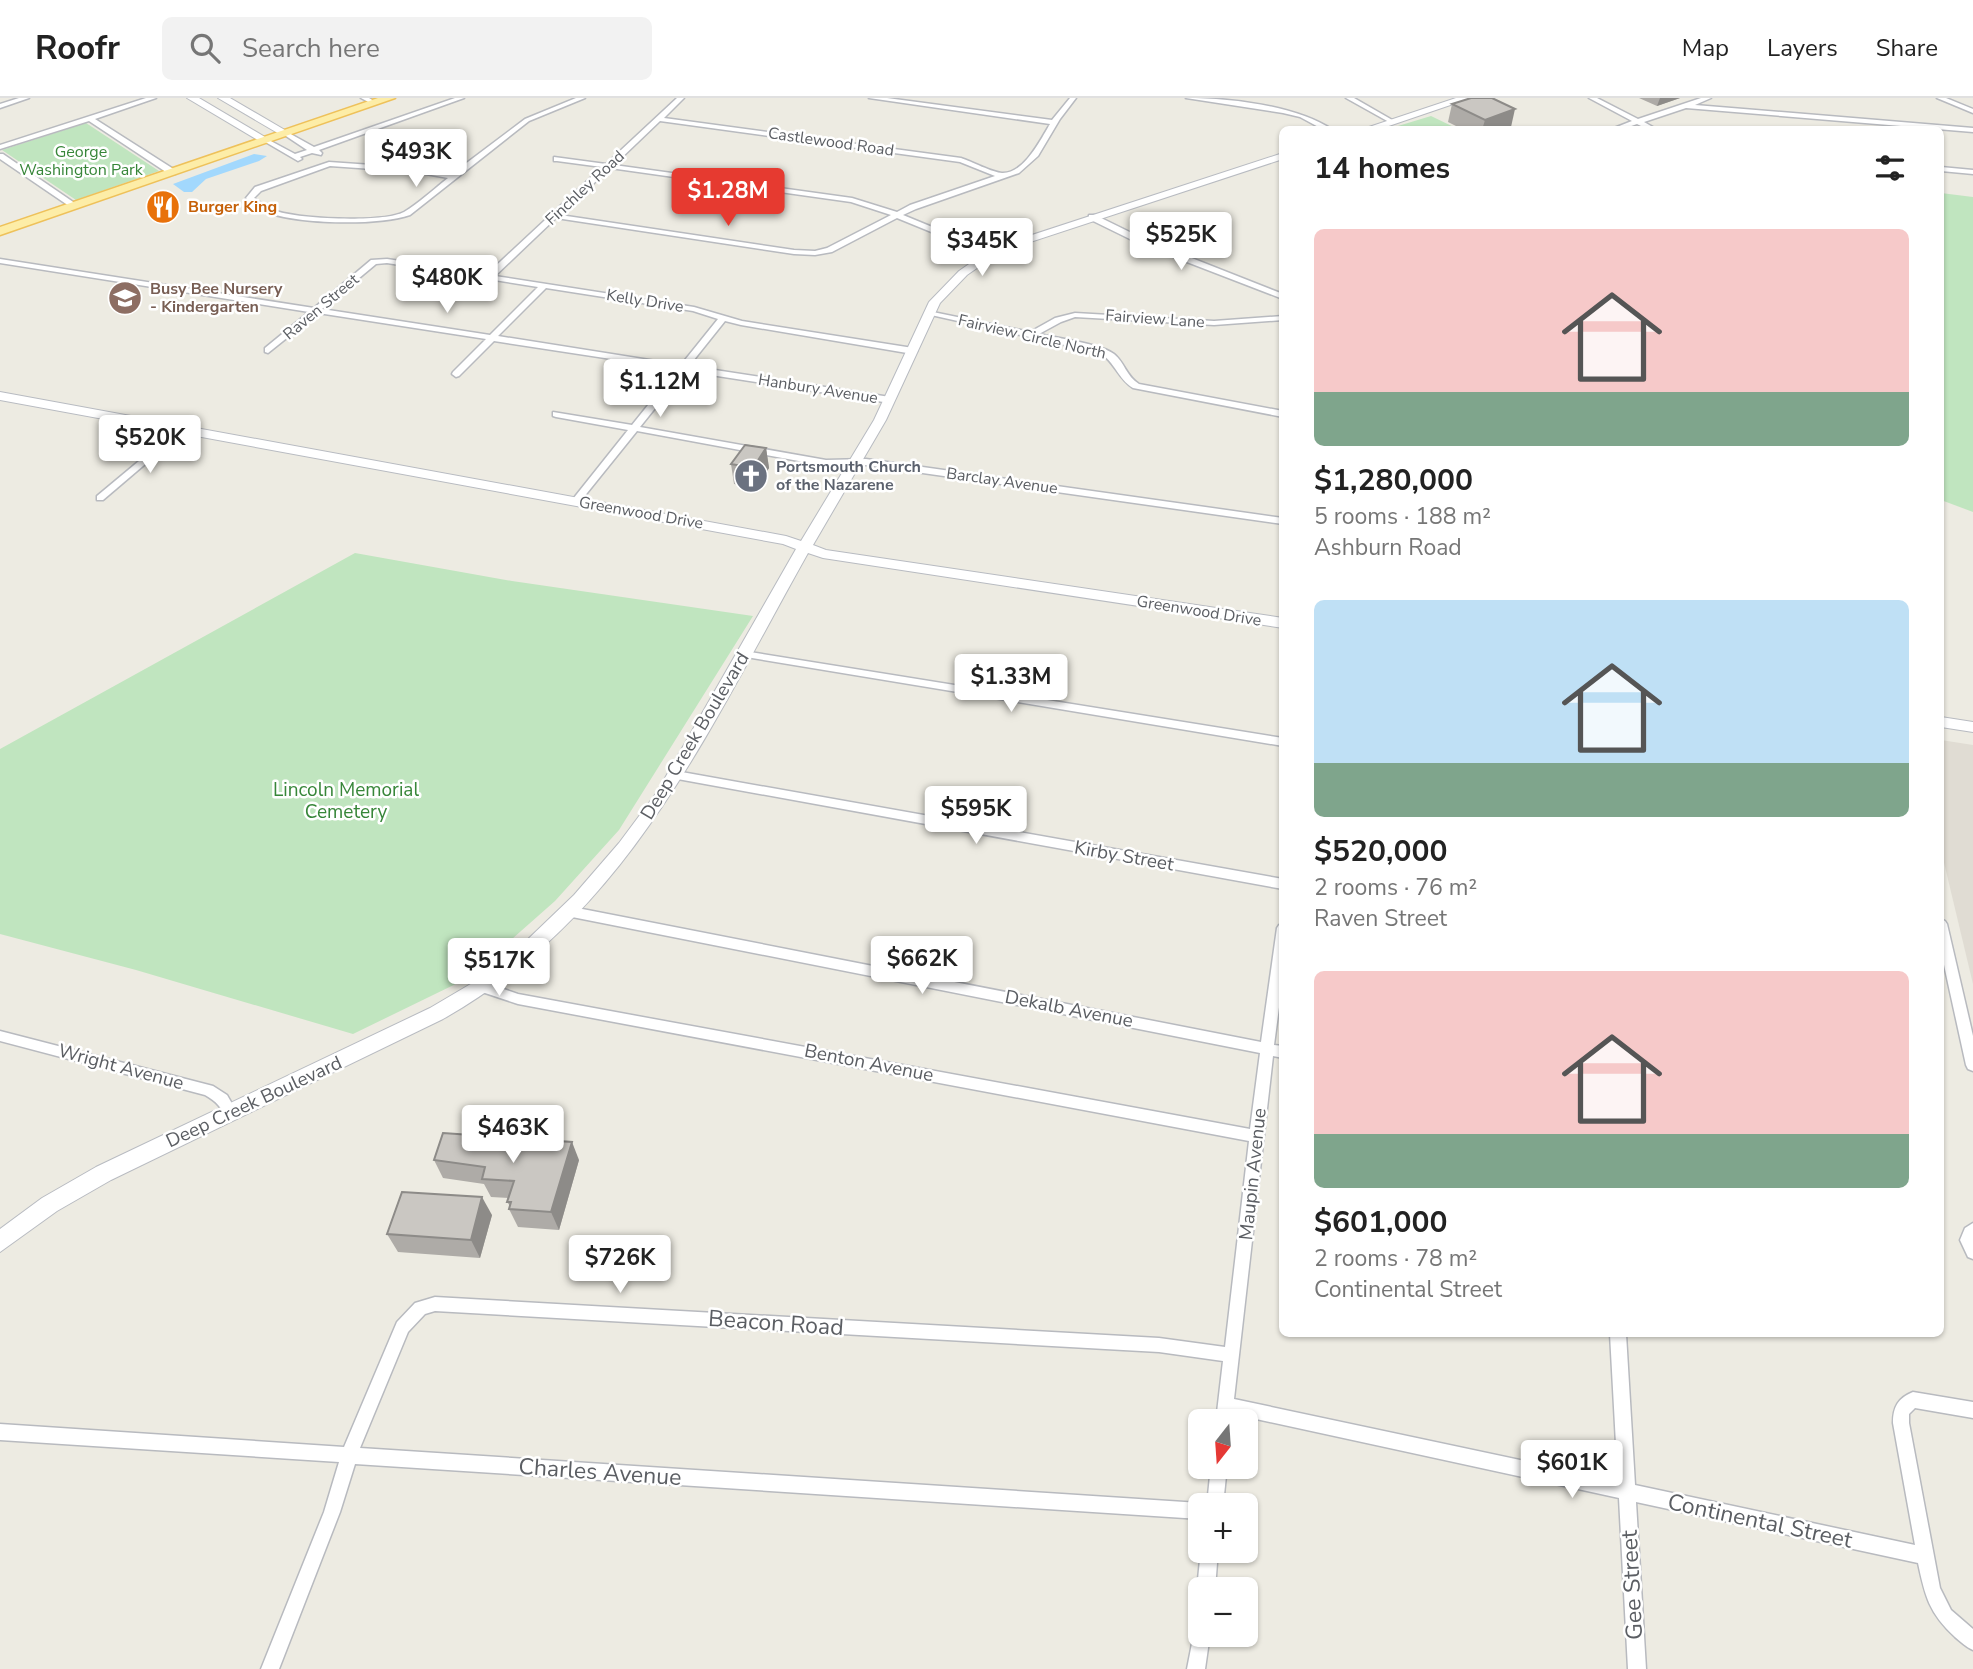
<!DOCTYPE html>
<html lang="en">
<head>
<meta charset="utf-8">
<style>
  :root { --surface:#fff; --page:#f2f2f2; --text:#222; --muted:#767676; --line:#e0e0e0; --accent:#e63a30 }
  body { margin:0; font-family:"Nunito Sans",sans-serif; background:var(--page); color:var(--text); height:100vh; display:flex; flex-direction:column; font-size:26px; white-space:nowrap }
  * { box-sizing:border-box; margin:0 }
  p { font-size:23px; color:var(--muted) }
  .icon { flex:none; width:38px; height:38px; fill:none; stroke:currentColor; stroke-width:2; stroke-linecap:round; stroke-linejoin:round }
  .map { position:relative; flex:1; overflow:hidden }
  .side { position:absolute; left:1279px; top:28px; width:665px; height:1211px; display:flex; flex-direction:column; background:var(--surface); border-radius:10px; box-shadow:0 2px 5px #0004 }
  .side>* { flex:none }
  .needle { width:46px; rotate:197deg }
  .buttons { position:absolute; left:1188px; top:1311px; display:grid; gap:14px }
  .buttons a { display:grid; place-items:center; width:70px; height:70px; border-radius:10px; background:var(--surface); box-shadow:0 2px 5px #0004; font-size:35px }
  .price { position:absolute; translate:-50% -60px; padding:0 16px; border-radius:7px; background:#fff; color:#222; font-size:23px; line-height:46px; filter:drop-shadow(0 2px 4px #0008) }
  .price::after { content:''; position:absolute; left:50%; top:42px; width:21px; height:16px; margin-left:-10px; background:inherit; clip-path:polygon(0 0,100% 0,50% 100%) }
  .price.on { background:var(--accent); color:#fff }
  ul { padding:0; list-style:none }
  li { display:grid; align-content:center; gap:14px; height:371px; padding:0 35px }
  li span { display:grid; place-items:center; height:217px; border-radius:10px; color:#555 }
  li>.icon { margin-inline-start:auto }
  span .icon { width:126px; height:126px; fill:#fffc; stroke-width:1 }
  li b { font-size:30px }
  h2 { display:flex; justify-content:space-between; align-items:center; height:84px; padding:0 35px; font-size:30px }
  header { display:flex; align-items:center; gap:42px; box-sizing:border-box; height:98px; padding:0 35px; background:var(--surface); border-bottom:2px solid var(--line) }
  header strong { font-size:33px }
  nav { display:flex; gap:38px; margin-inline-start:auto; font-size:24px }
  .search { width:490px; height:63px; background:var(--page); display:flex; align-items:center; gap:18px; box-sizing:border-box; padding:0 24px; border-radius:10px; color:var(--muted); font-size:26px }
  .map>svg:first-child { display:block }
  .education { fill:#e0dcd3 }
  .green { fill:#c0e5bf }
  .water { fill:#a2d8fd }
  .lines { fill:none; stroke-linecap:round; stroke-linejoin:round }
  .street-casing { stroke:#b8babf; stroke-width:3 }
  .secondary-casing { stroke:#b8bbc1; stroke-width:2 }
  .primary-casing { stroke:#eec15a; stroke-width:3 }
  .street { fill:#fff; fill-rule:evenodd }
  .secondary { fill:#fff; fill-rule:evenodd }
  .primary { fill:#fdeda7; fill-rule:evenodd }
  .wall { fill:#aeaba7 }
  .shaded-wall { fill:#8d8b88 }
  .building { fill:#cac7c2; stroke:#8d8b88; stroke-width:2 }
  .labels { text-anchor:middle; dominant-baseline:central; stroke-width:5; stroke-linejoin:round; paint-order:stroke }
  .far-street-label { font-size:16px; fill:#5b5e63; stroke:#fff }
  .far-park-label { font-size:16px; fill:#378639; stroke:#fff }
  .far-food-label { font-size:16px; font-weight:bold; fill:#c56008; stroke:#fff; text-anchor:start }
  .far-education-label { font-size:16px; font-weight:bold; fill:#785e54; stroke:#fff; text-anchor:start }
  .far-worship-label { font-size:16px; font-weight:bold; fill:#5b616d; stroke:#fff; text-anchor:start }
  .street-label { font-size:19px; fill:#5b5e63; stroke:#fff }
  .park-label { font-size:19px; fill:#378639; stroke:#fff }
  .near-street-label { font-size:23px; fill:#5b5e63; stroke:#fff }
</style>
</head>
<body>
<header>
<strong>Roofr</strong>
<div class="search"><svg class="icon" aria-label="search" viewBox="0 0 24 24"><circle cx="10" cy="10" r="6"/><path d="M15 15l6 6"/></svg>Search here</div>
<nav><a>Map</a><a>Layers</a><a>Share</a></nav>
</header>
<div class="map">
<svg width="1973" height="1571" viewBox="0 0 1973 1571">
  <rect width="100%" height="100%" fill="#edebe2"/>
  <path class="education" d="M1941 642 1973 647V886L1941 752Z"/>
  <g class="green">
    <path d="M1431 18 1458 31H1388Z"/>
    <path d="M86 25 159 73 76 102 2 52Z"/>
    <path d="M1941 95 1973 99V414L1941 402Z"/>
    <path d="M355 455 512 483 753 518 619 732 555 803 468 880 353 936 136 872 0 836V651Z"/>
  </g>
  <path class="water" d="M254 56 267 58 259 63 206 81 192 94H184L173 86Z"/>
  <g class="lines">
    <g class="street-casing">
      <g id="street">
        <path d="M19 0H29L0 10V6Z"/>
        <path d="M146 0H156L95 21 175 72V76H169L89 23 0 51V47Z"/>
        <path d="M361 0H369L377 5 372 6Z"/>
        <path d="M455 0H464L319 52 322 55 321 57 312 55 300 59 302 61 298 63 262 42 267 41 295 56 307 52 283 36V34H287L314 49Z"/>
        <path d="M576 0H585L529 23 410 117C378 128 300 126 269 115 261 113 253 106 246 100L255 89 329 64 415 70 452 76 525 21ZM330 68 415 74 448 80C434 91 419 105 404 114 383 125 294 121 273 112 266 109 260 104 254 100L261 93Z"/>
        <path d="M677 0H684L664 20 961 60C970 63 994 75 1002 75 1024 76 1041 41 1050 26L869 0H887L1052 22 1070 0H1076L1060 21 1038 58 1019 75 916 111 903 117 993 154V158H990L897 120 832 154 815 157 794 156 556 120 495 178 694 209 742 223 913 250 917 253 913 256 741 227 725 223 689 268 890 299 894 302 890 305 685 273 640 329 826 362 866 361 1283 420V426L866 367 826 368 637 333 579 405H573V401L628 332 556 319 553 318V314L632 327 677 271 494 243 459 278 456 279 452 276 453 274 486 241 318 215 268 255 265 254V250L309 214 0 165V161L314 210 371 162 387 161 487 176 602 69 557 63H554V59L606 66ZM660 23 960 64 995 78 910 107 897 114 852 100 614 67ZM610 70 851 104 891 117 827 150 815 153 794 152 560 117ZM387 165 538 189 490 237 322 211 376 166ZM546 190 693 213 718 221 681 267 498 238Z"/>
        <path d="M1186 0C1229 0 1295 7 1333 32H1324L1300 19 1283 15Z"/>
        <path d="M1346 0H1354L1394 23 1389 24Z"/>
        <path d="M1589 0H1597L1638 21 1701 0H1711L1695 7 1973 30V34L1686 10 1644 24 1658 32H1649L1637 26 1620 32H1609L1632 23Z"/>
        <path d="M1937 0H1946L1973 11V15Z"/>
        <path d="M0 56H3L79 108 72 110 0 61Z"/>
        <path d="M1941 69 1973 72V76L1941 73Z"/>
        <path d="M1089 117H1095L1146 142 1283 196V201L1140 146 1089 121Z"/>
        <path d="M928 213 1030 234 1055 220 1075 215 1214 223 1283 218V222L1214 227 1075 219 1061 224 1039 236C1057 240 1101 246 1114 256 1125 265 1126 278 1139 286L1283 313V319L1133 290C1118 281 1115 264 1100 255L931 217H928Z"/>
        <path d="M181 328 184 329V333L103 402H97V398Z"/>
        <path d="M744 553 1283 640V648L740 558 739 556 740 554Z"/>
        <path d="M676 673 1283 781V791L672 680 670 677Z"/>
        <path d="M567 808 1261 944 1277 830 1279 827 1283 825V879L1274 947 1283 948V960L1273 958 1234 1301 1618 1383 1610 1236H1626L1635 1387 1915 1447 1893 1325C1893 1309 1898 1300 1913 1294L1973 1304V1320L1915 1310 1909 1316V1325L1940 1490 1951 1512 1973 1531V1552C1966 1549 1961 1544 1955 1539 1929 1515 1925 1498 1918 1465L1636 1404 1646 1571H1628L1619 1400 1233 1316 1232 1323H1216L1223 1263 1159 1254 435 1213 425 1216 408 1234 360 1350 1200 1405 1206 1407H1200V1421L355 1366 340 1414 279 1571H261L324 1414 339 1364 0 1342V1326L344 1349 397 1224 415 1205 435 1199 1159 1240 1225 1249 1249 1043 518 906 476 892 475 888 476 884 481 883 518 896 1250 1031 1260 955 567 818 563 816 561 813 563 810Z"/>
        <path d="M1941 821 1945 823 1947 826 1973 938V973L1968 971 1966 967 1941 853Z"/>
        <path d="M0 933 213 988 227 997 238 1016 236 1020C224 1023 226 1016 219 1008 215 1003 210 1000 205 997L0 943Z"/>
        <path d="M1973 1125V1161L1968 1159 1960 1142 1965 1130Z"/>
        <path d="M1211 1368H1227L1223 1407H1207Z"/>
        <path d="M1201 1452H1218L1215 1491H1200V1497L1197 1491Z"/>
        <path d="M1200 1527V1536H1210L1205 1571H1187L1195 1530Z"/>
      </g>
    </g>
    <g class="secondary-casing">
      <g id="secondary">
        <path d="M187 0H199L270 42 261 44Z"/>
        <path d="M218 0H230L290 35 281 37Z"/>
        <path d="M1456 0H1471L1377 32H1360Z"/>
        <path d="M1283 55V61L1000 154 967 177 940 205 886 322 813 447 826 452 1283 520V530L823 460 808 455C709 631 628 817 443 921L111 1082 57 1113 0 1154V1131L42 1100 96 1069 430 910 474 884 525 844 574 797 619 745 657 694 796 451 783 446 0 302V294L786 438 801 443 874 322 929 204 959 173 992 150Z"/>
        <path d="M1941 619 1973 624V634L1941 629Z"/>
      </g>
    </g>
    <g class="primary-casing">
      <path id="primary" d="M378 0H395L0 137V129Z"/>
    </g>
    <use href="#street" class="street"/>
    <use href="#secondary" class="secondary"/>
    <use href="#primary" class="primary"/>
  </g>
  <g class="wall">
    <path d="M1639 0H1680L1657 8Z"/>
    <path d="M1452 6 1511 29 1504 32H1464L1448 24Z"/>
    <path d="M766 350 769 370 756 390 734 386 731 366Z"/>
    <path d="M434 1062H579L559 1132 518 1129 509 1111 510 1108 507 1104 509 1100 491 1099 484 1086 443 1080Z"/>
    <path d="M492 1117 480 1160 398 1154 387 1136Z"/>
  </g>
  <g class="shaded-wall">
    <path d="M1660 0H1680L1657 8Z"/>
    <path d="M1515 11 1511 29 1504 32H1482L1485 22Z"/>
    <path d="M766 350 769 370 756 390 753 370Z"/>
    <path d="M572 1044 579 1062 559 1132 551 1114Z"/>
    <path d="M482 1099 492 1117 480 1160 471 1142Z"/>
  </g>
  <g class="building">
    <path d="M1471 0H1492L1515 11 1485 22 1452 6Z"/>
    <path d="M745 347 766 350 753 370 731 366Z"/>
    <path d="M443 1035 572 1044 551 1114 509 1111 511 1104H507L514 1083 482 1081 485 1069 434 1062Z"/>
    <path d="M402 1094 482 1099 471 1142 387 1136Z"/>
  </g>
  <defs>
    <g id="restaurant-disc" transform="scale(1.75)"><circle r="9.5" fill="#e8710a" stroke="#fff"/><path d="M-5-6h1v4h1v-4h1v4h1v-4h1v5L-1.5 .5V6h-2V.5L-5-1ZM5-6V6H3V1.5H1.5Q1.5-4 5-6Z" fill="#fff"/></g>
    <g id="school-disc" transform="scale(1.75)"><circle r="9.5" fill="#8d6e63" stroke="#fff"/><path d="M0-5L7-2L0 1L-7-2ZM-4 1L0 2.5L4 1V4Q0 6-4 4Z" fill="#fff"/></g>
    <g id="church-disc" transform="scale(1.75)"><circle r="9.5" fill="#6b7280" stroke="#fff"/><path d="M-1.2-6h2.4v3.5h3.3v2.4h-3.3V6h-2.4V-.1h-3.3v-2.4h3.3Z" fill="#fff"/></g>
  </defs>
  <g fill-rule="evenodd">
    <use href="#restaurant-disc" x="163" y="109"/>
    <use href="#school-disc" x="125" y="200"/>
    <use href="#church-disc" x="751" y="378"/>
  </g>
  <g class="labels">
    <g class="far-street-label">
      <text transform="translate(831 44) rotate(8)">Castlewood Road</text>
      <text transform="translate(585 90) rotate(-43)">Finchley Road</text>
      <text transform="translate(645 203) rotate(9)">Kelly Drive</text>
      <text transform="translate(321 209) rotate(-40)">Raven Street</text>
      <text transform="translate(1155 221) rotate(4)">Fairview Lane</text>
      <text transform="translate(1032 239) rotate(13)">Fairview Circle North</text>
      <text transform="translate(818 291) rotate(9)">Hanbury Avenue</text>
      <text transform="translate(1002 383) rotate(8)">Barclay Avenue</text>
      <text transform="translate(641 415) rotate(10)">Greenwood Drive</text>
      <text transform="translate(1199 513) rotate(9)">Greenwood Drive</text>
    </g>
    <g class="far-park-label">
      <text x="81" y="54">George<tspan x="81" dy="18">Washington Park</tspan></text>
    </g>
    <g class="far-food-label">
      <text x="188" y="109">Burger King</text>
    </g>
    <g class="far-education-label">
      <text x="150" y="191">Busy Bee Nursery<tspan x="150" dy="18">- Kindergarten</tspan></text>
    </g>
    <g class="far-worship-label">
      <text x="776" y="369">Portsmouth Church<tspan x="776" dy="18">of the Nazarene</tspan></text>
    </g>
    <g class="street-label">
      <text transform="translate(695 638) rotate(-59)">Deep Creek Boulevard</text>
      <text transform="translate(1124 758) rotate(10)">Kirby Street</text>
      <text transform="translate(1069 911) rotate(11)">Dekalb Avenue</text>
      <text transform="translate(869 965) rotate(11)">Benton Avenue</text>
      <text transform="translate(121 969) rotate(15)">Wright Avenue</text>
      <text transform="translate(254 1004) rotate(-25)">Deep Creek Boulevard</text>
      <text transform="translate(1253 1076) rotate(-84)">Maupin Avenue</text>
    </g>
    <g class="park-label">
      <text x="346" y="692">Lincoln Memorial<tspan x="346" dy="22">Cemetery</tspan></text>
    </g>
    <g class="near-street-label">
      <text transform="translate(776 1225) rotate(4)">Beacon Road</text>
      <text transform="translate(600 1374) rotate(4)">Charles Avenue</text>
      <text transform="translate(1760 1423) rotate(12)">Continental Street</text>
      <text transform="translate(1632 1487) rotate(-93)">Gee Street</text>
    </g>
  </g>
</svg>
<div class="buttons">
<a><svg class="needle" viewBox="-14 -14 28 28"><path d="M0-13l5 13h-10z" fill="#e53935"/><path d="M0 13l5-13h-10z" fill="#767676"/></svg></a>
<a>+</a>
<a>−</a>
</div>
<b class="price" style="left:416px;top:91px">$493K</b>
<b class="price on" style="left:728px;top:130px">$1.28M</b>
<b class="price" style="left:1181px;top:174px">$525K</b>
<b class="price" style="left:982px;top:180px">$345K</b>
<b class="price" style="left:447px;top:217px">$480K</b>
<b class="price" style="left:660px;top:321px">$1.12M</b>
<b class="price" style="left:150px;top:377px">$520K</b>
<b class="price" style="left:1011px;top:616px">$1.33M</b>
<b class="price" style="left:976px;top:748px">$595K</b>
<b class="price" style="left:922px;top:898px">$662K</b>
<b class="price" style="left:499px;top:900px">$517K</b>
<b class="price" style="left:513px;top:1067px">$463K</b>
<b class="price" style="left:620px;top:1197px">$726K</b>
<b class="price" style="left:1572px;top:1402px">$601K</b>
<section class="side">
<h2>14 homes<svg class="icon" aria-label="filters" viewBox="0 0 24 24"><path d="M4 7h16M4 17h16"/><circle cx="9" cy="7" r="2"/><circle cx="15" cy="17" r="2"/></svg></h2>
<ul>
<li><span style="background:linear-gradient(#f6c9c9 75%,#7fa58c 0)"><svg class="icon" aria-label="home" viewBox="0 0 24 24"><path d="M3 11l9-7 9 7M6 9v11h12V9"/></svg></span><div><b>$1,280,000</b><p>5 rooms · 188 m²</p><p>Ashburn Road</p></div></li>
<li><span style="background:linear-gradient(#bfe0f5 75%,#7fa58c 0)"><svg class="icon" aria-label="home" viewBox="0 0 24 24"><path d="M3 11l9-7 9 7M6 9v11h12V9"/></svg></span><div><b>$520,000</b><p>2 rooms · 76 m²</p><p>Raven Street</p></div></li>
<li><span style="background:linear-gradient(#f6c9c9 75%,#7fa58c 0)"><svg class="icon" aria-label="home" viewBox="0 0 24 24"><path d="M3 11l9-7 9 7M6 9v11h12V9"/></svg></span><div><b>$601,000</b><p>2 rooms · 78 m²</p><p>Continental Street</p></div></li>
</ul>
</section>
</div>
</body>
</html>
